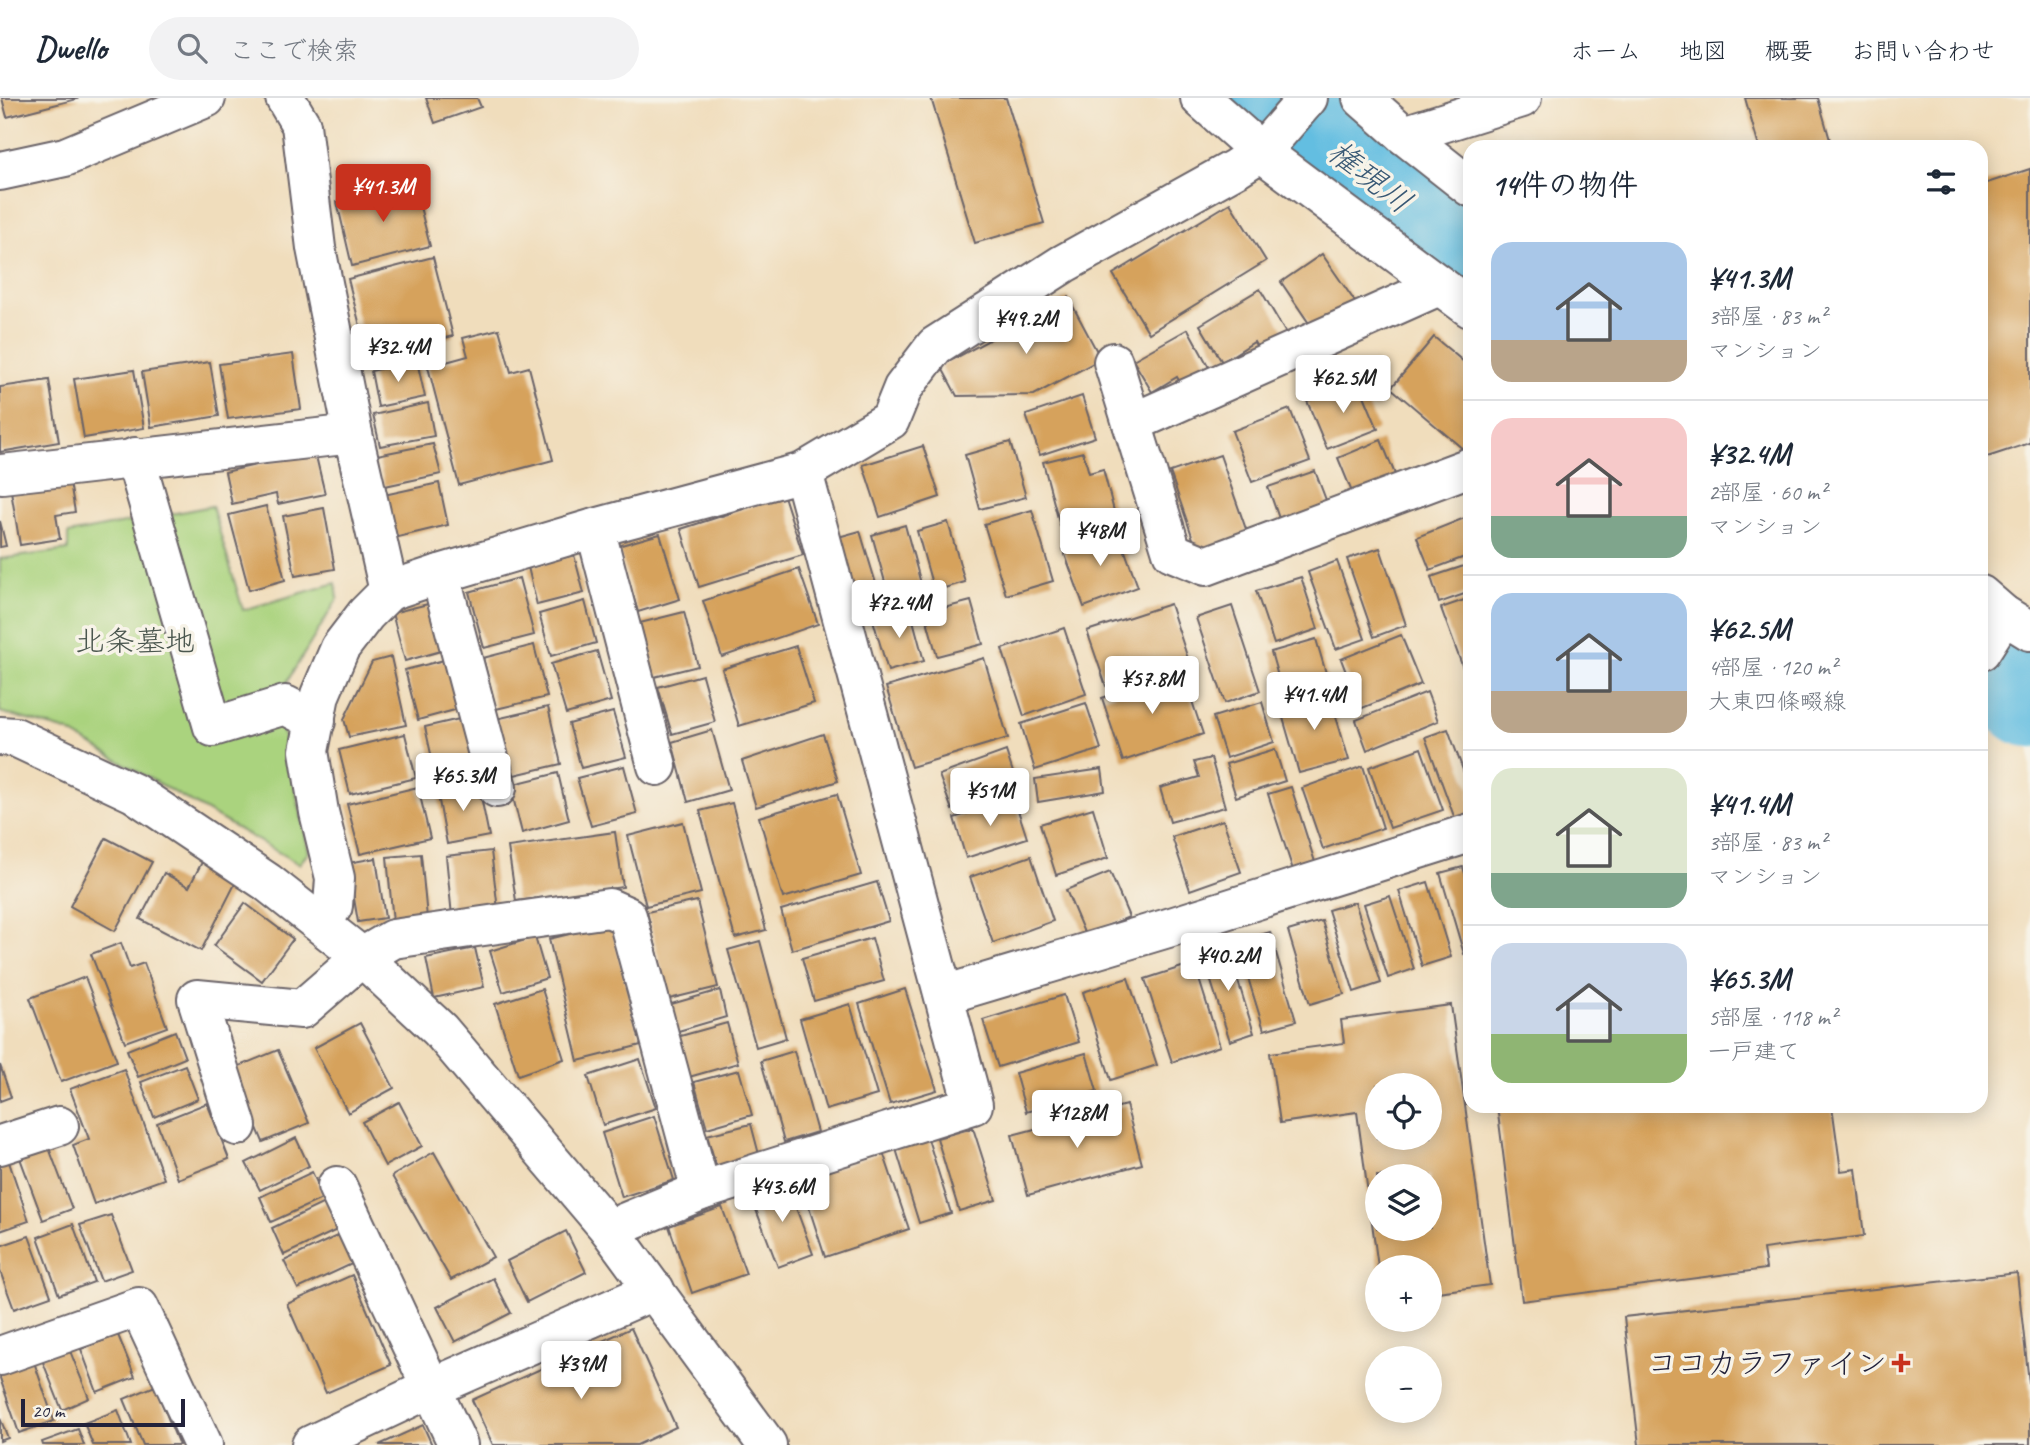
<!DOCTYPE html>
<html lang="ja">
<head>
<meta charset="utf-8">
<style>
  :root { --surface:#fff; --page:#f2f2f3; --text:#1f2937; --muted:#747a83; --line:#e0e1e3; --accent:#c8321e }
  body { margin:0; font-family:Caveat,"Klee One",sans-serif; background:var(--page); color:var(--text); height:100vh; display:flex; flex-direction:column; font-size:26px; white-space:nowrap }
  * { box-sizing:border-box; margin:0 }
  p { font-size:23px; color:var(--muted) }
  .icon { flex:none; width:38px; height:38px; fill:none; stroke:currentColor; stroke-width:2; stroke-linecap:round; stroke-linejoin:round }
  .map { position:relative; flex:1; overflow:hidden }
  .sheet { position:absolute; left:1463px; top:42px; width:525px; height:973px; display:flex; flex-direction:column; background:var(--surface); border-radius:21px; box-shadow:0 4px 18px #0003 }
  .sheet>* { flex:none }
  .buttons { position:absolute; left:1365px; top:975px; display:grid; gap:14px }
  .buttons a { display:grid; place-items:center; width:77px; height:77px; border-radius:50%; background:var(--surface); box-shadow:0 4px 18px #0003; font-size:35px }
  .scale { position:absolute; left:21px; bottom:18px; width:164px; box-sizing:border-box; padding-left:7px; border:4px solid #22223b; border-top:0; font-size:19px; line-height:24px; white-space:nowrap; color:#22223b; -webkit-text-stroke:5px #f7f3e8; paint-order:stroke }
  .price { position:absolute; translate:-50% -60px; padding:0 16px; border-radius:7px; background:#fff; color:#222; font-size:23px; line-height:46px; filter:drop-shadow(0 2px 4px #0008) }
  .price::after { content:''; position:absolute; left:50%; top:42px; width:21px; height:16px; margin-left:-10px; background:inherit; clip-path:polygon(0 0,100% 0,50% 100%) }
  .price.current { background:var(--accent); color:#fff }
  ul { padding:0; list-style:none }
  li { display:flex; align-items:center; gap:21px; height:175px; padding:0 28px }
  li+li { border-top:2px solid var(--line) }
  li span { display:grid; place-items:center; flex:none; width:196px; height:140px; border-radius:21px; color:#555 }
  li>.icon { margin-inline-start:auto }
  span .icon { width:84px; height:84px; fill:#fffc; stroke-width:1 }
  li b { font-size:30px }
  h2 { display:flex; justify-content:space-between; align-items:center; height:84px; padding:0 28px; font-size:30px }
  header { display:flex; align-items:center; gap:42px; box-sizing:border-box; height:98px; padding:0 35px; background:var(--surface); border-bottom:2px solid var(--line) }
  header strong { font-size:33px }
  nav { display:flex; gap:38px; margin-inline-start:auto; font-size:24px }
  .search { width:490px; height:63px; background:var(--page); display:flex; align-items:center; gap:18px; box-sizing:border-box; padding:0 24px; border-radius:38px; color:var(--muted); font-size:26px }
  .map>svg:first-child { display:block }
  .green { fill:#aad37e; stroke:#667a5c; stroke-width:2 }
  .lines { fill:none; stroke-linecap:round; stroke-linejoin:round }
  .river { stroke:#63bee1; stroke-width:98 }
  .building { fill:#d6a25c; fill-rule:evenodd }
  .minor-casing { stroke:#6a6368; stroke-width:42 }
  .major-casing { stroke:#6a6368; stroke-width:42 }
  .minor { stroke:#fff; stroke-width:38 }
  .major { stroke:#fff; stroke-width:38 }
  .poi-dot { fill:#c8321e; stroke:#f7f3e8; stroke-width:2.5 }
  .labels { text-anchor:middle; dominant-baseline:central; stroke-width:7; stroke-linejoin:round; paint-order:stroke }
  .park-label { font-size:30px; fill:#4b574f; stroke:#f7f3e8 }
  .poi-label { font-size:30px; fill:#22223b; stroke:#f7f3e8; text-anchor:end }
  .water-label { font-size:32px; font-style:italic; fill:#395975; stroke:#f7f3e8 }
</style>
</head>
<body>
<header>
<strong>Dwello</strong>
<div class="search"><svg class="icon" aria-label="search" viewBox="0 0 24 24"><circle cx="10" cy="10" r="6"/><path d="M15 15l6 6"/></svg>ここで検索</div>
<nav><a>ホーム</a><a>地図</a><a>概要</a><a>お問い合わせ</a></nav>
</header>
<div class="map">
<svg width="2030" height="1347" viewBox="0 0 2030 1347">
  <rect width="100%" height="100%" fill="#f7f3e8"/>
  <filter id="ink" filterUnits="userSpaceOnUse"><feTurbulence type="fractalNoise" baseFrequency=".0143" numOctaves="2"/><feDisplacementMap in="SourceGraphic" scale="14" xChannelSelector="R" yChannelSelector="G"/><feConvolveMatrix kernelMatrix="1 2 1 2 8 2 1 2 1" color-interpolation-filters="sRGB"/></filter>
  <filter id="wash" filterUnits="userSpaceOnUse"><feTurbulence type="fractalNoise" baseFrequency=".00686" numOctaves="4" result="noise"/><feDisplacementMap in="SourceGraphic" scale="28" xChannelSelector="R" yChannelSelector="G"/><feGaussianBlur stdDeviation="1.57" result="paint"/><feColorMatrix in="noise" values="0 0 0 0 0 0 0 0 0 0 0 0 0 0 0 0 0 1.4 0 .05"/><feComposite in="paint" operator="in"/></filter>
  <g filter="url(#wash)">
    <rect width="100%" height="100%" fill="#f0ddbc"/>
    <path class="green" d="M212 408 243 512 336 485 338 500 288 582 280 619 309 754 299 766 67 633 0 614V461L68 452V436Z"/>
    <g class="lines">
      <g class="river">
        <path d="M1270 0 1470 159"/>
        <path d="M1981 560 2030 600"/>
      </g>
    </g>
    <g id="blocks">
      <g class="building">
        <path d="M2 0H76L77 1 7 19Z"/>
        <path d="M426 0H477L481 9 435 25Z"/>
        <path d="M931 0H1006L1044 125 975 145Z"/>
        <path d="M1745 0H1818L1832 49H1759Z"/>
        <path d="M2030 71V345L1981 361V87Z"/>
        <path d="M414 85 430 148 352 168 337 104Z"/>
        <path d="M1230 105 1266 163 1149 235 1113 176Z"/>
        <path d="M1322 156 1360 211 1319 240 1281 184Z"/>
        <path d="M433 159 453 238 368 259 348 181Z"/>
        <path d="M1260 191 1294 249 1266 265 1254 244 1222 264 1200 227Z"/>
        <path d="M1068 199 1101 261 1034 297 957 298 941 268Z"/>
        <path d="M499 231 511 274 529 269 553 362 459 387 428 269 468 258 463 240Z"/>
        <path d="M1188 231 1222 293 1194 309 1177 279 1152 294 1133 262Z"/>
        <path d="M1434 239 1470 269V357L1391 290Z"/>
        <path d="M293 256 301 311 228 321 219 266Z"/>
        <path d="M417 263 425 299 378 309 371 273Z"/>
        <path d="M210 264 219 318 151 329 142 274Z"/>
        <path d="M134 272 144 330 84 340 74 281Z"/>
        <path d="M49 282 59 344 0 354V289Z"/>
        <path d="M1358 283 1378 331 1327 351 1307 303Z"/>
        <path d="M1082 298 1095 339 1040 357 1026 317Z"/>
        <path d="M428 305 434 338 380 348 373 317Z"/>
        <path d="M1290 311 1310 363 1252 384 1232 333Z"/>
        <path d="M1381 342 1406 403 1363 421 1338 360Z"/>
        <path d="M1010 344 1026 399 980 411 965 357Z"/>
        <path d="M433 346 441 376 385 388 377 357Z"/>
        <path d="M923 348 940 399 880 419 863 367Z"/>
        <path d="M315 354 325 396 278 406 276 396 232 406 225 374Z"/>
        <path d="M1083 354 1089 375 1103 371 1114 413 1060 428 1043 364Z"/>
        <path d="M1220 357 1248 437 1198 455 1170 374Z"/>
        <path d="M1315 373 1337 431 1289 449 1268 389Z"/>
        <path d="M69 378 75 414 56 417 60 441 20 447 10 387Z"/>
        <path d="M439 385 448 427 394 440 384 397Z"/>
        <path d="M784 398 803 457 699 489 681 431Z"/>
        <path d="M266 408 285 482 249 492 229 417Z"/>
        <path d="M324 410 335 471 295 478 283 418Z"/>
        <path d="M1032 412 1053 483 1006 497 984 426Z"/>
        <path d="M1467 419 1470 427V457L1430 472 1417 439Z"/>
        <path d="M0 423 6 448 0 449Z"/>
        <path d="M948 424 965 484 934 493 917 433Z"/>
        <path d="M905 427 923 493 890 502 872 437Z"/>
        <path d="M1117 431 1138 489 1084 509 1063 451Z"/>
        <path d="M860 433 881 502 851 511 831 441Z"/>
        <path d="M660 436 680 501 638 514 618 448Z"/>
        <path d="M1380 450 1406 527 1374 539 1347 461Z"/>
        <path d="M574 457 584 495 537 507 528 469Z"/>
        <path d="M1337 463 1365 541 1336 551 1308 474Z"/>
        <path d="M1470 466V494L1439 505 1431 479Z"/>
        <path d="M799 471 818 526 722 559 703 503Z"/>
        <path d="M1301 479 1318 531 1274 546 1256 493Z"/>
        <path d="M519 480 534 537 484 550 469 494Z"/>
        <path d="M1470 500V589L1441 510Z"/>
        <path d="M585 503 596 545 551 558 539 516Z"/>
        <path d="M971 503 983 546 937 558 925 515Z"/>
        <path d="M428 506 441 553 405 563 392 515Z"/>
        <path d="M1170 506 1188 561 1106 588 1087 533Z"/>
        <path d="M1232 508 1260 593 1225 605 1196 520Z"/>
        <path d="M910 511 924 563 888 573 873 522Z"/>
        <path d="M684 514 698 568 654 579 640 525Z"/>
        <path d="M1064 530 1086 596 1024 618 1002 551Z"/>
        <path d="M1401 537 1421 586 1360 611 1341 561Z"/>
        <path d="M1316 541 1328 582 1283 596 1271 554Z"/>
        <path d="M534 547 547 599 496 611 483 560Z"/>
        <path d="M796 548 814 605 739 628 722 571Z"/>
        <path d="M597 553 611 603 566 616 551 566Z"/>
        <path d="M391 559 406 627 349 639 344 621 372 564Z"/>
        <path d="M984 560 1008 640 911 669 886 589Z"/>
        <path d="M448 561 462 610 418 622 405 572Z"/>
        <path d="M1182 573 1203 636 1123 663 1102 600Z"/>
        <path d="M702 577 715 624 672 636 658 589Z"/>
        <path d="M1328 592 1349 662 1299 675 1279 606Z"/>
        <path d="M1427 594 1438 623 1367 652 1356 622Z"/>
        <path d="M1262 604 1274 644 1226 660 1213 619Z"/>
        <path d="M1086 605 1101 651 1035 672 1021 626Z"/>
        <path d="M548 609 561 666 510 678 496 621Z"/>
        <path d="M613 614 626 659 581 670 569 626Z"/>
        <path d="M468 619 480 673 437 683 425 629Z"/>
        <path d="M1448 631 1470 691V716L1455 721 1425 639Z"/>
        <path d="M712 632 729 692 688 704 672 644Z"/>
        <path d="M405 636 416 680 350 696 339 652Z"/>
        <path d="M823 636 838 683 756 709 742 663Z"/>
        <path d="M1421 650 1443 712 1390 730 1369 669Z"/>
        <path d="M1275 651 1285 683 1236 699 1226 666Z"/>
        <path d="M1006 653 1018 690 952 712 939 677Z"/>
        <path d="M1211 660 1225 709 1170 724 1160 690 1199 679 1194 664Z"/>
        <path d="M624 668 637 716 591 728 577 680Z"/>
        <path d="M1363 668 1383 730 1323 751 1302 690Z"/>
        <path d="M1102 671 1105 693 1038 704 1035 681Z"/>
        <path d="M558 675 569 722 522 735 510 687Z"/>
        <path d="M478 684 489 738 447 746 437 692Z"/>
        <path d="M418 689 430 740 360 756 347 706Z"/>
        <path d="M1291 689 1315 764 1293 772 1268 696Z"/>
        <path d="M837 696 861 777 783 800 759 719Z"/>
        <path d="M1014 700 1027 740 966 760 954 720Z"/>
        <path d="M732 705 766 832 735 840 700 713Z"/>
        <path d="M1093 710 1108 760 1056 777 1040 726Z"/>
        <path d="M1223 722 1241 774 1190 792 1172 739Z"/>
        <path d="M683 724 701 795 646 808 628 738Z"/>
        <path d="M615 734 623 789 516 803 508 749Z"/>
        <path d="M106 740 152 764 115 833 70 808Z"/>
        <path d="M491 753 498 812 452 818 446 758Z"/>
        <path d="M421 756 427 820 393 824 387 759Z"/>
        <path d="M1031 758 1053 823 993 845 970 779Z"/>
        <path d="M376 760 385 820 358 824 348 765Z"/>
        <path d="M202 764 237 782 201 853 140 821 164 775 189 789Z"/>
        <path d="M1463 769 1470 792V854L1464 856 1440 775Z"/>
        <path d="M1110 774 1129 819 1085 837 1066 792Z"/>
        <path d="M877 784 889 823 792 852 781 812Z"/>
        <path d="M1428 784 1451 859 1422 868 1399 793Z"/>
        <path d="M1390 798 1414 871 1388 880 1364 806Z"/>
        <path d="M697 803 718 889 669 901 647 814Z"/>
        <path d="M1355 804 1381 885 1354 894 1328 812Z"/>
        <path d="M245 805 293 841 262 883 214 848Z"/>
        <path d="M1322 823 1344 896 1310 906 1288 833Z"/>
        <path d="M611 826 641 947 578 963 549 841Z"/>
        <path d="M1270 834 1296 923 1264 932 1237 844Z"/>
        <path d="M535 839 547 880 503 894 490 853Z"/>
        <path d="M872 840 884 883 814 903 802 860Z"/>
        <path d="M760 843 786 940 756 949 728 852Z"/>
        <path d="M121 845 130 870 144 865 167 929 125 944 91 856Z"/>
        <path d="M1227 847 1254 935 1230 943 1202 855Z"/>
        <path d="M475 850 484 889 434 900 426 860Z"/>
        <path d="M1194 865 1220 948 1172 964 1145 881Z"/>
        <path d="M85 879 117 963 61 984 30 900Z"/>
        <path d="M1128 880 1157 967 1111 982 1083 894Z"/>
        <path d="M542 891 564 961 518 977 495 906Z"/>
        <path d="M905 891 937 992 890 1006 859 906Z"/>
        <path d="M720 892 726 919 675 934 668 907Z"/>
        <path d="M1064 897 1079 944 998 969 983 922Z"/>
        <path d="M850 906 877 997 826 1012 800 921Z"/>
        <path d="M1451 907 1490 1187 1430 1195V1169H1378L1357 1014 1280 1025 1270 955 1344 945 1341 922ZM1377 987H1430V1040H1377ZM1377 1078H1430V1130H1377Z"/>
        <path d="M360 925 394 990 348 1015 314 950Z"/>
        <path d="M727 925 738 965 689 979 677 939Z"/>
        <path d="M175 933 185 960 138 979 127 952Z"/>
        <path d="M278 952 309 1025 263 1044 232 971Z"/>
        <path d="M794 953 817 1034 784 1044 761 963Z"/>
        <path d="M1086 955 1097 993 1026 1014 1015 975Z"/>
        <path d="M640 961 656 1010 603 1027 588 978Z"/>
        <path d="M0 967 11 999 0 1003Z"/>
        <path d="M185 967 198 1001 154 1019 141 984Z"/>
        <path d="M124 971 164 1081 94 1106 73 1047 89 1041 70 991Z"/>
        <path d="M739 972 752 1017 707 1030 694 984Z"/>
        <path d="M399 1004 422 1048 385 1068 362 1024Z"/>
        <path d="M207 1005 229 1061 178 1081 157 1025Z"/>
        <path d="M1126 1007 1142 1066 1028 1097 1012 1037Z"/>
        <path d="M1497 1008H1832L1841 1073 1856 1071 1864 1138 1763 1151 1766 1171 1522 1203Z"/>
        <path d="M654 1018 674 1082 622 1099 602 1035Z"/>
        <path d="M751 1026 761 1064 719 1077 707 1037Z"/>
        <path d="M973 1030 996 1102 959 1113 937 1040Z"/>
        <path d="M296 1040 309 1068 260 1092 246 1065Z"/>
        <path d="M928 1041 951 1115 919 1125 896 1051Z"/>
        <path d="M49 1050 72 1111 43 1122 20 1060Z"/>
        <path d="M434 1054 493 1159 451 1182 392 1078Z"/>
        <path d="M883 1054 909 1131 825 1159 800 1082Z"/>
        <path d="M9 1064 29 1123 0 1133V1067Z"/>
        <path d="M312 1074 324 1100 271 1124 260 1099Z"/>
        <path d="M786 1083 813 1156 778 1169 750 1096Z"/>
        <path d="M326 1104 339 1131 284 1157 272 1130Z"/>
        <path d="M722 1109 746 1176 692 1195 669 1128Z"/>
        <path d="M111 1117 132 1172 101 1183 80 1127Z"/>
        <path d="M73 1126 94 1184 59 1197 38 1139Z"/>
        <path d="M566 1133 586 1174 527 1204 507 1163Z"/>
        <path d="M341 1136 354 1165 298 1191 284 1163Z"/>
        <path d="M29 1138 51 1198 14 1211 0 1173V1148Z"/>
        <path d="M2017 1175 2030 1294V1347H1639L1624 1219Z"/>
        <path d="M352 1177 391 1267 326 1295 287 1206Z"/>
        <path d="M493 1180 511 1215 455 1244 437 1209Z"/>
        <path d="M631 1230 676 1329 637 1347H493L472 1302Z"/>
        <path d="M118 1237 135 1279 97 1294 81 1251Z"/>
        <path d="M68 1248 89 1300 62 1312 41 1259Z"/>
        <path d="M33 1261 54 1323 19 1335 0 1280V1273Z"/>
        <path d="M155 1288 179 1347H143L124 1301Z"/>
        <path d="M118 1312 131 1347H93L84 1325Z"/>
        <path d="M0 1320 8 1340 0 1343Z"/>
        <path d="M423 1327 432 1347H379Z"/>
        <path d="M78 1331 84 1347H43L42 1344Z"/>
      </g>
    </g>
  </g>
  <g filter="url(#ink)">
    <use href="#blocks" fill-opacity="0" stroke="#6a6368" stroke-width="2"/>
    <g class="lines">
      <g class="minor-casing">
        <g id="minor">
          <path d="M285 0 301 27 316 150 353 336 389 493 440 476 595 430 803 374 890 322 903 290 935 248 1063 166 1236 70 1261 54 1308 0"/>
          <path d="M1200 0 1261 54 1470 210"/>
          <path d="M1404 37 1470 89"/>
          <path d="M0 73 65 59 206 0"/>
          <path d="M1113 264 1172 454 1206 468 1470 369"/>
          <path d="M1132 325 1439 188"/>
          <path d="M135 359 213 629 285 607 316 623"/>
          <path d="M2 376 353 336"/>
          <path d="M595 430 657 668"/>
          <path d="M440 476 497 690"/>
          <path d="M1981 497 2004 517 2030 533"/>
          <path d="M1981 553 2004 517"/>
          <path d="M0 638 15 639 134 695 267 784 362 859 440 932 609 1131 767 1347"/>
          <path d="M321 826 333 808 335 780 319 714 309 653 320 597 340 550 366 516 389 493"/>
          <path d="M944 897 1168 830 1470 735"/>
          <path d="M237 1028 197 901 302 911 362 859 393 841 609 810 627 818 701 1093"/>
          <path d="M0 1047 59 1028"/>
          <path d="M337 1088 458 1347"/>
          <path d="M609 1131 701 1093 973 1007 803 374"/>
          <path d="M0 1258 139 1209 203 1347"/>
          <path d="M311 1347 431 1290 655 1192"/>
        </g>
      </g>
      <g class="major-casing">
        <path id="major" d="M1362 0 1404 37 1522 0"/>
      </g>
      <use href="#minor" class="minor"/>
      <use href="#major" class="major"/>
    </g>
  </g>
  <path class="poi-dot" d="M1897.5 1254.5h7v7h7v7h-7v7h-7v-7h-7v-7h7z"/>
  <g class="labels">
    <g class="park-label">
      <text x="135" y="543">北条墓地</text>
    </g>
    <g class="poi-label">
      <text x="1887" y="1265">ココカラファイン</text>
    </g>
    <g class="water-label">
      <text transform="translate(1370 79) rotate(38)">権現川</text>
    </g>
  </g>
</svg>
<div class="buttons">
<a><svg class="icon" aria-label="locate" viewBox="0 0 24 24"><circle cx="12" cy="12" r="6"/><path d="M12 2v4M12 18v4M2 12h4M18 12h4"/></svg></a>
<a><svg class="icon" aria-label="layers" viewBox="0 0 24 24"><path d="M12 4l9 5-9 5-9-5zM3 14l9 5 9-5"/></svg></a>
<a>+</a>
<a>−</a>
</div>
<div class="scale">20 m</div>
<b class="price current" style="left:383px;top:126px">¥41.3M</b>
<b class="price" style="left:1026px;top:258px">¥49.2M</b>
<b class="price" style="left:398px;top:286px">¥32.4M</b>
<b class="price" style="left:1343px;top:317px">¥62.5M</b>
<b class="price" style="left:1100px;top:470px">¥48M</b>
<b class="price" style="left:899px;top:542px">¥72.4M</b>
<b class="price" style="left:1152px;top:618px">¥57.8M</b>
<b class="price" style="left:1314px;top:634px">¥41.4M</b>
<b class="price" style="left:463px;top:715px">¥65.3M</b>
<b class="price" style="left:990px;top:730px">¥51M</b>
<b class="price" style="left:1228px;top:895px">¥40.2M</b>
<b class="price" style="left:1077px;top:1052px">¥128M</b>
<b class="price" style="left:782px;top:1126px">¥43.6M</b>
<b class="price" style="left:581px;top:1303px">¥39M</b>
<section class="sheet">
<h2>14件の物件<svg class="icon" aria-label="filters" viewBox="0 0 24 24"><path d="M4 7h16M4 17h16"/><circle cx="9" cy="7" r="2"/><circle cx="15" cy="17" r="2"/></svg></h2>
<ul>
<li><span style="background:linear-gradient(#a9c7e8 70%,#b9a48a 0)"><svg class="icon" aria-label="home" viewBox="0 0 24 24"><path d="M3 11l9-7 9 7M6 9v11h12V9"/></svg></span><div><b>¥41.3M</b><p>3部屋 · 83 m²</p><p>マンション</p></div></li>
<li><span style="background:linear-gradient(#f6c9c9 70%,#7fa58c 0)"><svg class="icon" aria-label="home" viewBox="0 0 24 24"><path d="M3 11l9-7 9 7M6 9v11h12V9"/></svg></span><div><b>¥32.4M</b><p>2部屋 · 60 m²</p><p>マンション</p></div></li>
<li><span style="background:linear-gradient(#a9c7e8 70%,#b9a48a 0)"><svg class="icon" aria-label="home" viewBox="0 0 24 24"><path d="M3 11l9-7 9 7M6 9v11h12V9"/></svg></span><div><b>¥62.5M</b><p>4部屋 · 120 m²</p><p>大東四條畷線</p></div></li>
<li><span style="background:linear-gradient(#dfe7d0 75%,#7fa58c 0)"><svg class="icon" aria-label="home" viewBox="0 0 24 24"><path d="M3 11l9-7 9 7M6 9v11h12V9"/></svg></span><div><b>¥41.4M</b><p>3部屋 · 83 m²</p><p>マンション</p></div></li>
<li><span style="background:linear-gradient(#c9d6e8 65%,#8fb573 0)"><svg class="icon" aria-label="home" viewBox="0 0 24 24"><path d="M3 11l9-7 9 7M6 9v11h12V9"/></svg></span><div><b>¥65.3M</b><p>5部屋 · 118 m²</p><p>一戸建て</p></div></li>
</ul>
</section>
</div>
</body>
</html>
